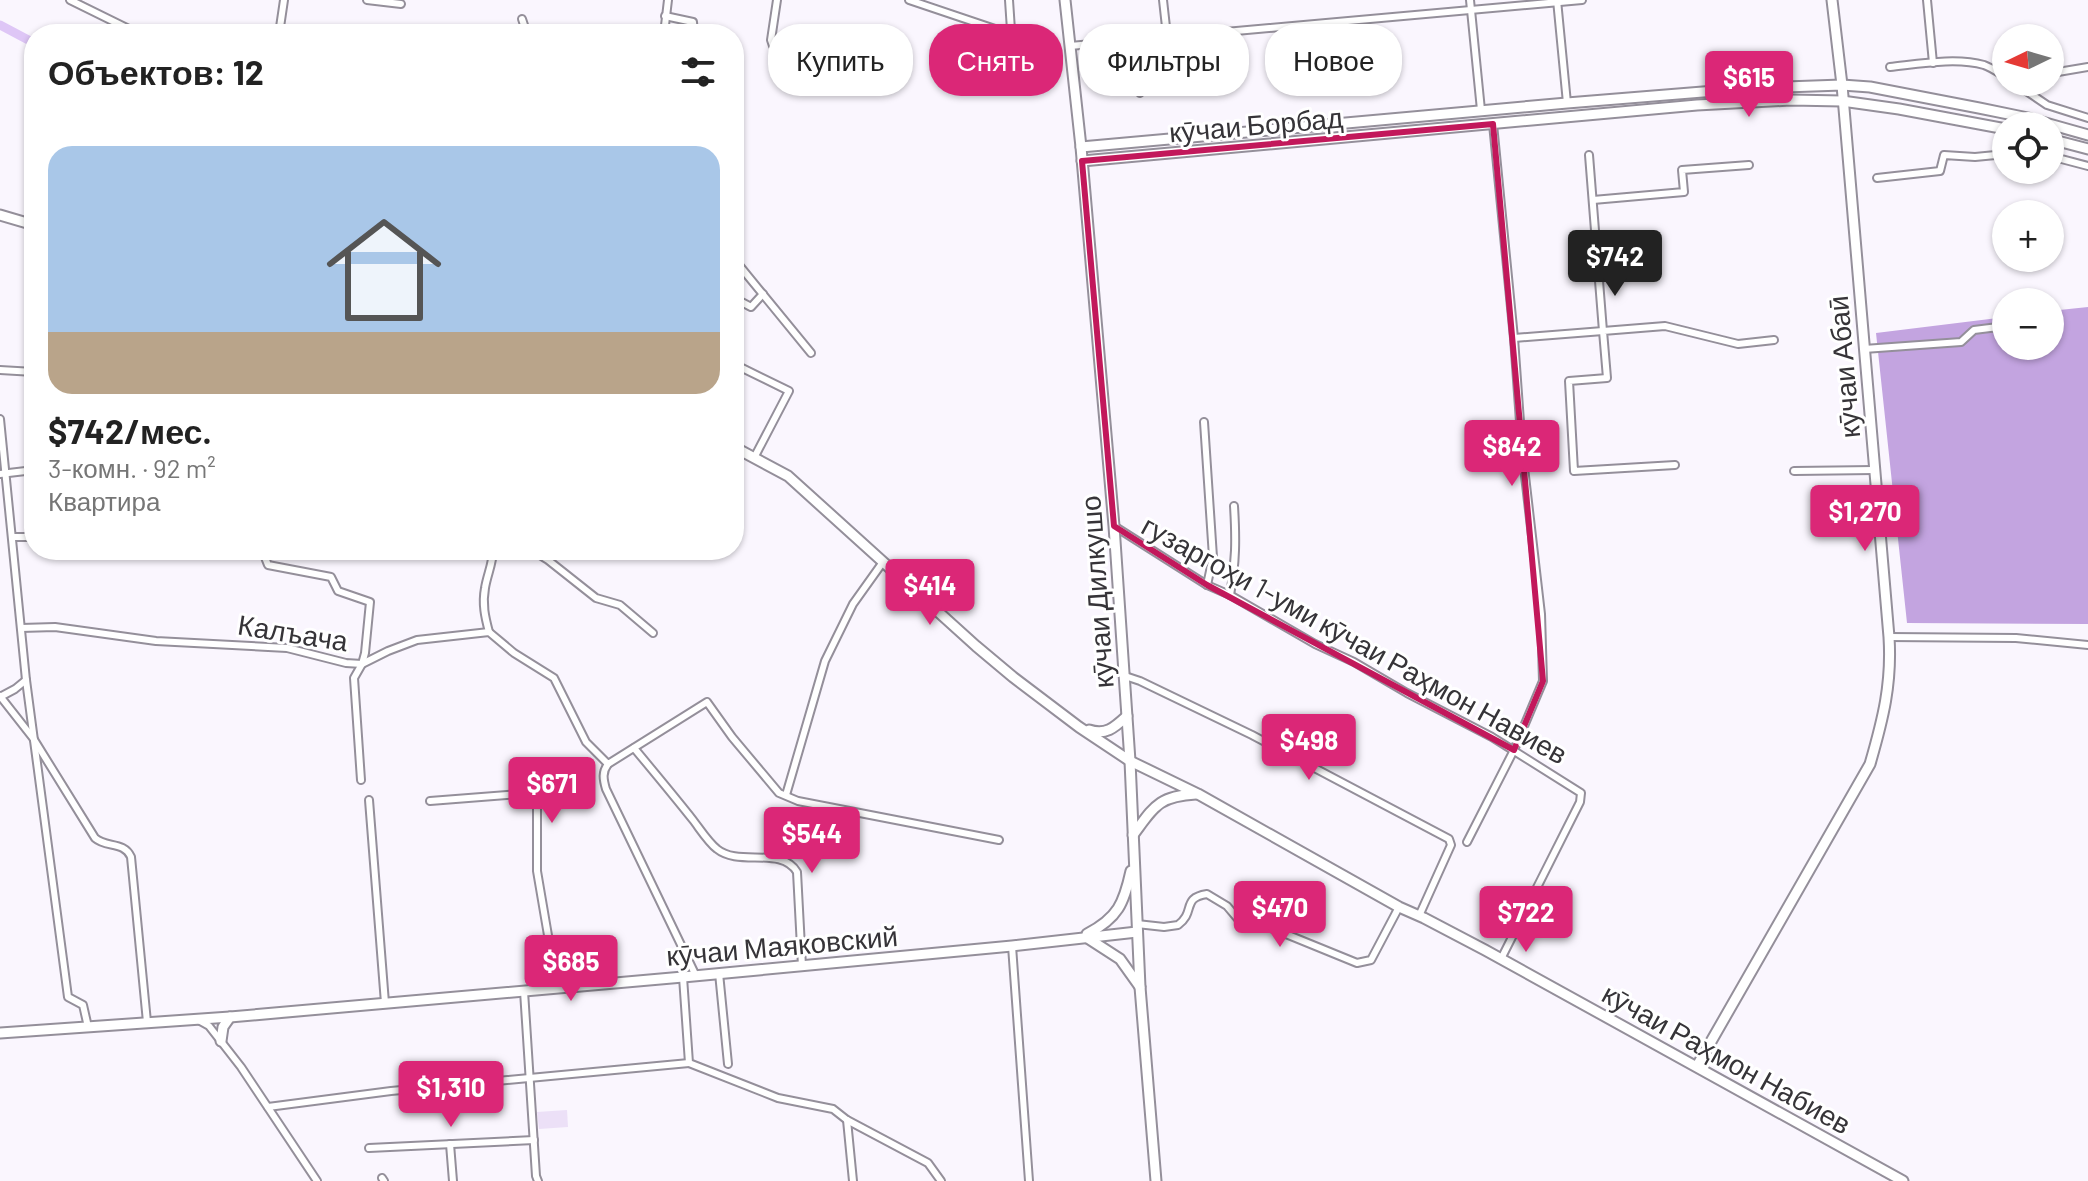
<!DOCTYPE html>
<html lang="ru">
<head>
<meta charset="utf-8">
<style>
  :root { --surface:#fff; --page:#f6f6f6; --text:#222; --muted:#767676; --line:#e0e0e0; --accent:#db2777 }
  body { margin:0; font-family:Barlow,sans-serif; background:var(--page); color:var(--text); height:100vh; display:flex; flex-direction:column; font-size:30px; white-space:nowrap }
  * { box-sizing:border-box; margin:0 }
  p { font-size:26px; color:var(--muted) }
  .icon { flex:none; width:44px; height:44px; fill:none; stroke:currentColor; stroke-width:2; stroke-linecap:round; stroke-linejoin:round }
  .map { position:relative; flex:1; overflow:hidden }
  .panel { position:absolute; left:24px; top:24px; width:720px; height:536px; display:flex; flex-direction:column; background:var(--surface); border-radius:32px; box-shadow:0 2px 6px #0004 }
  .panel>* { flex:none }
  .banner { position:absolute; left:768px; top:24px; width:760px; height:72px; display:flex; gap:16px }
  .needle { width:52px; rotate:265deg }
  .buttons { position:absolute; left:1992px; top:24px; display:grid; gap:16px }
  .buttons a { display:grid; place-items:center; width:72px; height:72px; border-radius:50%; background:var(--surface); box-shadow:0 2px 6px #0004; font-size:40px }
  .price { position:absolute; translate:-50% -68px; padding:0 18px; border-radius:8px; background:var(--accent); color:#fff; font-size:26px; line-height:52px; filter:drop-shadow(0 2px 4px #0008) }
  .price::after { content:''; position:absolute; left:50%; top:48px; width:24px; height:18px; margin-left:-12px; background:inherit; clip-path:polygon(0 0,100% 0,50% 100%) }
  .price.on { background:#222; color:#fff }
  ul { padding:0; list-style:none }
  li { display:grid; align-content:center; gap:16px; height:424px; padding:0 24px }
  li+li { border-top:2px solid var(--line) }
  li span { display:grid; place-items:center; height:248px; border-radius:24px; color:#555 }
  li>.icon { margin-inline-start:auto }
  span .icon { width:144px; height:144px; fill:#fffc; stroke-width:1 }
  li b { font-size:34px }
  h2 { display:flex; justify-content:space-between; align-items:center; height:96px; padding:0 24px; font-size:34px }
  .chip { padding:0 28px; border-radius:32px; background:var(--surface); box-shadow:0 2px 6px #0004; font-size:28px; line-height:72px }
  .chip.on { background:var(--accent); color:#fff }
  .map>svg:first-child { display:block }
  .green { fill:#ece0f7 }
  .forest { fill:#c3a4e0 }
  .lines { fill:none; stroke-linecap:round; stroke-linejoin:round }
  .canal { stroke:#dec6f6; stroke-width:9 }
  .street-casing { stroke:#948f9a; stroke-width:10 }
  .secondary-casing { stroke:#948f9a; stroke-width:13 }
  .street { stroke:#fff; stroke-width:6 }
  .secondary { stroke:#fff; stroke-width:9 }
  .marked { fill:none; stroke:#c2185b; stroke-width:6; stroke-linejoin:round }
  .labels { text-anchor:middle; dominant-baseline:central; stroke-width:6; stroke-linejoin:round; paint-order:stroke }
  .street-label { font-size:28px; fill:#363438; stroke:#fff }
</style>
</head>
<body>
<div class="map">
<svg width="2088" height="1181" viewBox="0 0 2088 1181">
  <rect width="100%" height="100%" fill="#faf6fe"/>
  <path class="green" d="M567 1110 568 1127 539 1129 537 1112Z"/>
  <path class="forest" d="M2088 307V624L1907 623 1876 333 2006 317V346H2050V311Z"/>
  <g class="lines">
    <path class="canal" d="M0 25 34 43"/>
    <g class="street-casing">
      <g id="street">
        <path d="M70 0 139 34"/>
        <path d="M367 0 401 4"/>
        <path d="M777 0 771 40 773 46 778 48 871 60 900 67"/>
        <path d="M909 0 1007 33 1011 30 1009 0"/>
        <path d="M1163 0 1167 36"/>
        <path d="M1470 0 1481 110"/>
        <path d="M1557 0 1567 103"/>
        <path d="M1927 0 1933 63"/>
        <path d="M665 16 693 22 694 34"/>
        <path d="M522 19 527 34"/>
        <path d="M279 34 284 0"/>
        <path d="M664 34 668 0"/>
        <path d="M1134 40 1140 93"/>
        <path d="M1070 46 1582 0"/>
        <path d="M1890 67C1918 64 1956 57 1984 65 1992 68 1999 73 2006 77"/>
        <path d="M2050 75 2058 72 2088 67"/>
        <path d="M2013 82 2047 105 2088 118"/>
        <path d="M2030 92 2039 82"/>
        <path d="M2050 156 2088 166"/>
        <path d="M1877 178 1940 171 1944 155 1975 157 2006 154"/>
        <path d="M1593 200 1684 192 1682 170 1749 165"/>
        <path d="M734 259 811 353"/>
        <path d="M734 298 751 307 763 294"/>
        <path d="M1514 338 1603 331 1589 155"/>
        <path d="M1864 349 1961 342 1974 330 2006 326"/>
        <path d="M734 364 789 391 754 458"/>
        <path d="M0 370 34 372"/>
        <path d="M0 419 26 680 68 997 83 1005 88 1027"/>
        <path d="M1204 422 1213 557 1207 585"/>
        <path d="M1675 465 1574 471 1569 381 1607 378 1603 331 1665 326 1738 344 1774 340"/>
        <path d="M1794 471 1874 470"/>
        <path d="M0 474 34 470"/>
        <path d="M1114 526 1207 585 1230 595 1315 644 1354 662 1407 693 1492 737 1581 793 1580 802 1501 959"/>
        <path d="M12 537H34"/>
        <path d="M262 550 268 565 331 577 338 591 370 602 365 653 362 664 354 678 361 780"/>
        <path d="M532 550 548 560 596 598 620 605 653 633"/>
        <path d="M1230 595C1236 563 1236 538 1234 506"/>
        <path d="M21 628 55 627 156 641 287 648 346 663 362 664 388 651 417 640 489 632 514 653 554 678 586 742 608 764 707 702 732 737 779 793 798 801 999 840"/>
        <path d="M489 632C485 617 482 604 485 588 487 575 493 563 493 550"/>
        <path d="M1889 637 2016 638 2088 645"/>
        <path d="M1125 676 1140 681 1252 735 1449 839 1451 845 1419 916"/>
        <path d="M0 696 33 738 95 838C106 848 124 841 131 857L147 1022"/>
        <path d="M0 697 15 689 26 680"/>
        <path d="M634 748C654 772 674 796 693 820 700 829 708 842 717 849 739 867 781 846 797 872L802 966"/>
        <path d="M608 764C602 772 603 779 606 789L696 976"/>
        <path d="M786 795 825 661 853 604 883 562"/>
        <path d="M369 800 385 1003"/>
        <path d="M430 801 534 793 537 807V871L557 988"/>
        <path d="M1467 842 1514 750 1543 681 1541 614 1522 450 1514 338 1493 124"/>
        <path d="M1137 924 1164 927 1178 925C1196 912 1181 898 1207 894L1227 906 1238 919 1252 925 1271 928 1357 963 1371 960 1399 907"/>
        <path d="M1012 946 1029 1181"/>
        <path d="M719 973 728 1064"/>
        <path d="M683 977 689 1063 778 1098 833 1109 847 1120 928 1163 941 1181"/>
        <path d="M524 991 536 1176 538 1181"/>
        <path d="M200 1021 209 1026 241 1067 317 1181"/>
        <path d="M268 1107 391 1091 689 1063"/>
        <path d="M847 1120 853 1181"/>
        <path d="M450 1144 453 1181"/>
        <path d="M369 1148 534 1140"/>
        <path d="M382 1178 384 1181"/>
      </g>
    </g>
    <g class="secondary-casing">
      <g id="secondary">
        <path d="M1065 0 1081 147 1114 526 1130 761 1140 987 1156 1181"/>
        <path d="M2050 139 2088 149"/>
        <path d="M1081 147 1567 103 1752 88 1842 85 1870 87 1979 108 2028 118 2088 135"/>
        <path d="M1082 161 1697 105 1791 100 1842 101 1899 109 2006 129"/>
        <path d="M0 215 34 225"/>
        <path d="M734 447 788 476 976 646 1013 677 1079 727 1130 761 1198 794 1399 907 1424 918 1485 950 1903 1181"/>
        <path d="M1089 730C1106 736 1115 727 1127 716"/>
        <path d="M1133 835C1154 807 1158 796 1196 794"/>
        <path d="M1087 934C1118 918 1124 903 1131 871"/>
        <path d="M1086 937 1120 959 1140 987"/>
        <path d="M0 1033 230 1017 683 977 1012 946 1137 932"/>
        <path d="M221 1041 223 1027 230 1017"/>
        <path d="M1697 1066 1870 764C1883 719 1892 684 1889 637L1842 85 1832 0"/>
      </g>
    </g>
    <use href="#street" class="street"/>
    <use href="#secondary" class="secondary"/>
  </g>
  <path class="marked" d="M1493 124 1543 681 1514 750 1207 585 1114 526 1082 161Z"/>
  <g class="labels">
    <g class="street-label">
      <text transform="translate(1256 124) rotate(-5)">кӯчаи Борбад</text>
      <text transform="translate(1843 367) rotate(-95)">кӯчаи Абаӣ</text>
      <text transform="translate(1096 592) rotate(-94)">кӯчаи Дилкушо</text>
      <text transform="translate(293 632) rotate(9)">Калъача</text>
      <text transform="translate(1355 639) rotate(29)">гузаргоҳи 1-уми кӯчаи Раҳмон Навиев</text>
      <text transform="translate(782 945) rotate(-5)">кӯчаи Маяковский</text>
      <text transform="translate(1727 1058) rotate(29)">кӯчаи Раҳмон Набиев</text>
    </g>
  </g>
</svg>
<div class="buttons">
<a><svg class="needle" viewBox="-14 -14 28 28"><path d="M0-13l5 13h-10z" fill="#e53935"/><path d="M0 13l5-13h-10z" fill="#767676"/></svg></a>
<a><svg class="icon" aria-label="locate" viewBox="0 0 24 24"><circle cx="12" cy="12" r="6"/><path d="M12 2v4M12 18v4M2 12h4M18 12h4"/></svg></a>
<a>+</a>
<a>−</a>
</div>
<b class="price" style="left:1749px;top:119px">$615</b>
<b class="price on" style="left:1615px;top:298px">$742</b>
<b class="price" style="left:1512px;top:488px">$842</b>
<b class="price" style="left:1865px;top:553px">$1,270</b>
<b class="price" style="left:930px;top:627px">$414</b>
<b class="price" style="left:1309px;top:782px">$498</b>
<b class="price" style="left:552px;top:825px">$671</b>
<b class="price" style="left:812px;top:875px">$544</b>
<b class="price" style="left:1280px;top:949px">$470</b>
<b class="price" style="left:1526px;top:954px">$722</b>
<b class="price" style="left:571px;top:1003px">$685</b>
<b class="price" style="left:451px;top:1129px">$1,310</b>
<div class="banner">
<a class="chip">Купить</a>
<a class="chip on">Снять</a>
<a class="chip">Фильтры</a>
<a class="chip">Новое</a>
</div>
<section class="panel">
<h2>Объектов: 12<svg class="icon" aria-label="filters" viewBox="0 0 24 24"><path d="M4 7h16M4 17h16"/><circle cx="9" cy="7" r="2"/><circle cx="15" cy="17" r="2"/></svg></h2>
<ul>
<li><span style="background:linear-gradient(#a9c7e8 75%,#b9a48a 0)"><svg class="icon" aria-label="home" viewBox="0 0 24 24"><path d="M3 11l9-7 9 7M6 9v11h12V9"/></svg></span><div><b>$742/мес.</b><p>3-комн. · 92 m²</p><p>Квартира</p></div></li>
</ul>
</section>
</div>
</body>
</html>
